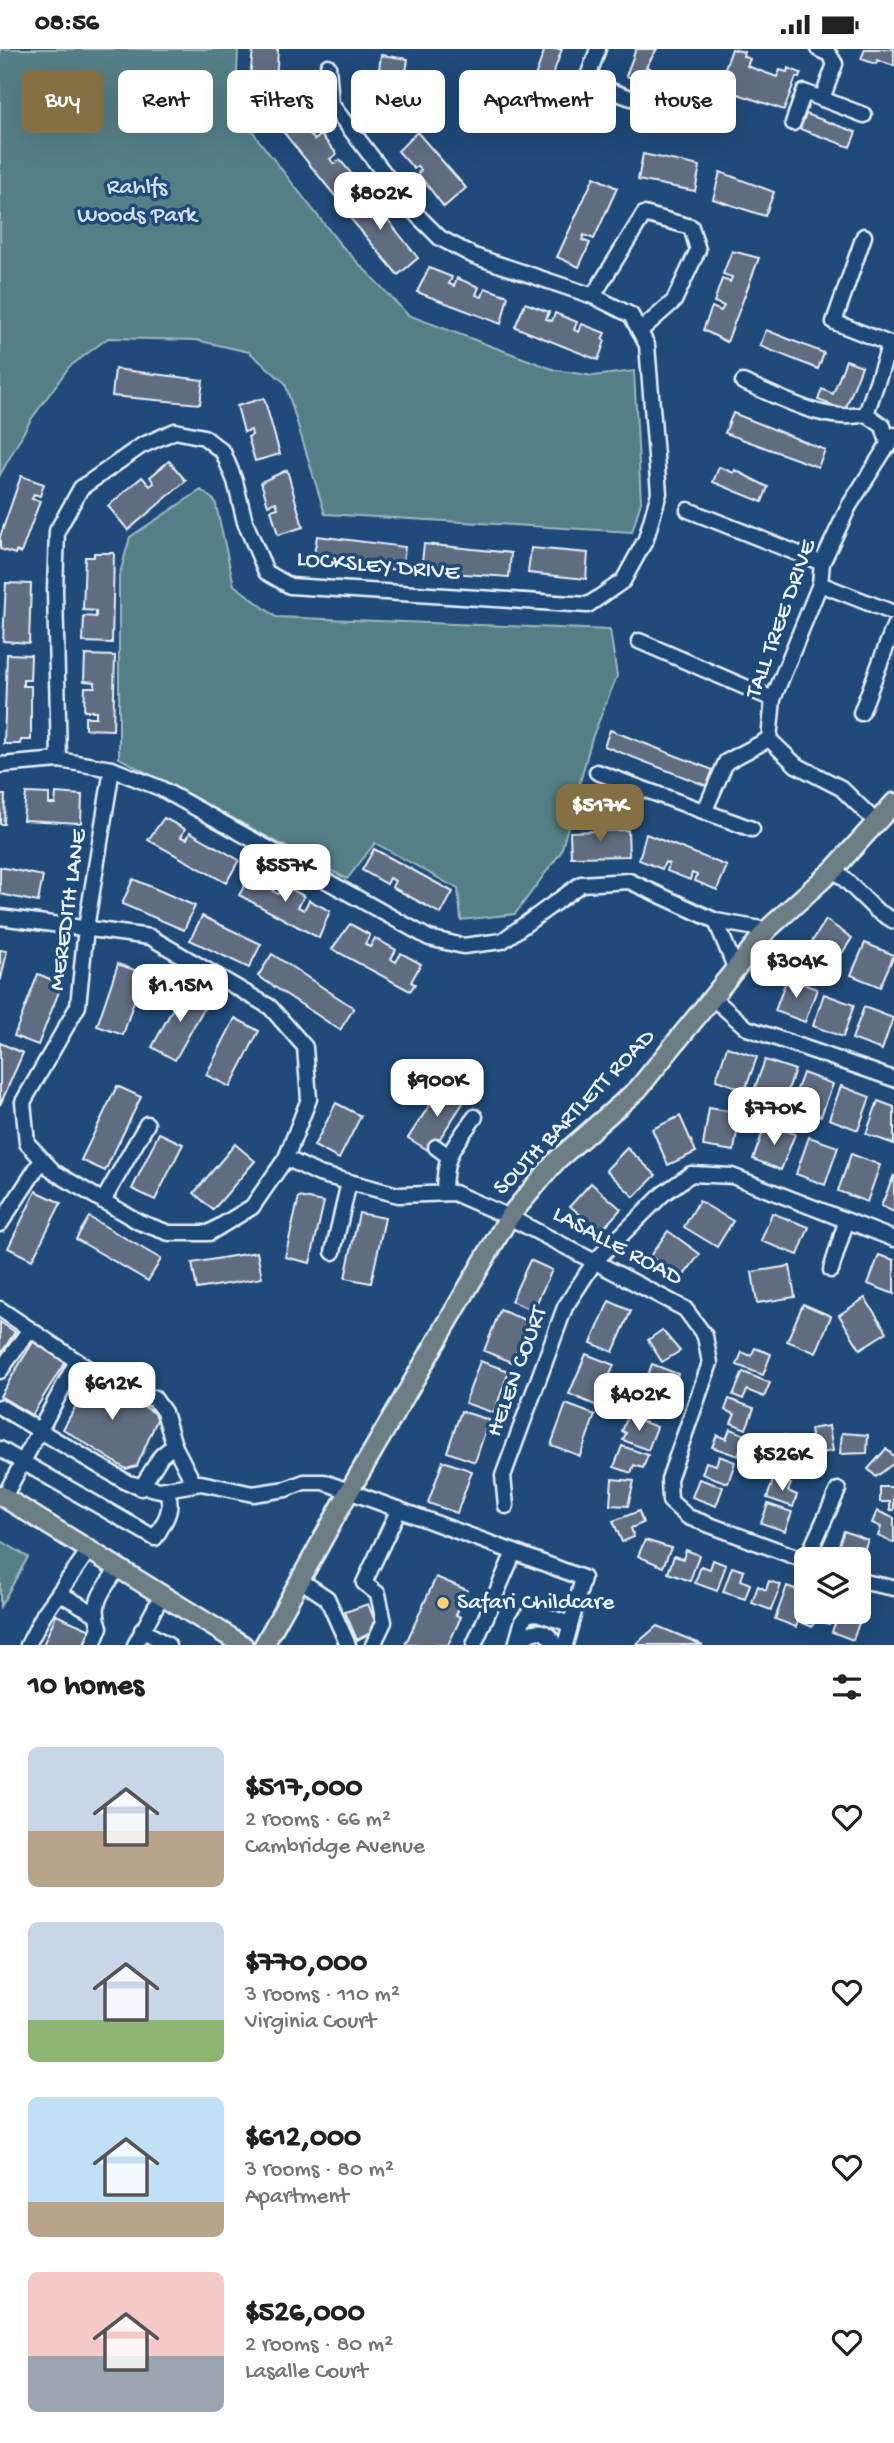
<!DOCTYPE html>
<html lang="en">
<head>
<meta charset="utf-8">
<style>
  :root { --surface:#fff; --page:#f2f2f2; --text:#202124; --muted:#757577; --accent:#847042 }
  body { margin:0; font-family:"Gochi Hand",sans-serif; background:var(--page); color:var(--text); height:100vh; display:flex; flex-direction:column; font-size:26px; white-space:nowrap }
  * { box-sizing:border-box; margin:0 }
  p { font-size:23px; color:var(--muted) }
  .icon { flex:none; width:38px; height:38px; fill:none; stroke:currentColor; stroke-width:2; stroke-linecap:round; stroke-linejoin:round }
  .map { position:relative; height:1596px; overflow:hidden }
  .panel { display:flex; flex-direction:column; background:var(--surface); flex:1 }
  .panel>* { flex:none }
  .banner { position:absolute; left:21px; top:21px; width:852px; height:63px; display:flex; gap:14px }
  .controls { position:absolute; left:794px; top:1498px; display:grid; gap:14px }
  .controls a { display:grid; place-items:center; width:77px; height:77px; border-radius:10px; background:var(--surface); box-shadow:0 7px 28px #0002; font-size:35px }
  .price { position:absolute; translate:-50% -60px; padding:0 16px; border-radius:14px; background:#fff; color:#222; font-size:23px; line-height:46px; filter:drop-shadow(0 2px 4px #0008) }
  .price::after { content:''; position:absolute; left:50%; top:42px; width:21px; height:16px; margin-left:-10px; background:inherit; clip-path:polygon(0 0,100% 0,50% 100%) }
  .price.active { background:var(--accent); color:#fff }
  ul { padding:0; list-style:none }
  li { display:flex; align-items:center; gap:21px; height:175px; padding:0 28px }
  li span { display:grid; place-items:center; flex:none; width:196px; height:140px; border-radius:10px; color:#555 }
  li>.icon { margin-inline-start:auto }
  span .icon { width:84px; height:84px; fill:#fffc; stroke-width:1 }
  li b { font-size:30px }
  h2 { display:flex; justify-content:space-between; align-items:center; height:84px; padding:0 28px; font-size:30px }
  .chip { padding:0 24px; border-radius:10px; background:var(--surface); box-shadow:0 7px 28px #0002; font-size:24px; line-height:63px }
  .chip.active { background:var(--accent); color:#fff }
  .status { display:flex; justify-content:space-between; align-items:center; height:49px; padding:0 35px; background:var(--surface); direction:ltr }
  .status svg { height:19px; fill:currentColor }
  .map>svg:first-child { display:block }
  .green { fill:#547f87; stroke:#9eb8c0; stroke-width:2 }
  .building { fill:#606c80; stroke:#e8f1f8; stroke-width:2 }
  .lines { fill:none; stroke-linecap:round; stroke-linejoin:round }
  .minor-casing { stroke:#e8f1f8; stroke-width:19 }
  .major-casing { stroke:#e8f1f8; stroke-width:23 }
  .minor { stroke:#1f4a7a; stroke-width:14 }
  .major { stroke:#6d7d84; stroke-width:18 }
  .poi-dot { fill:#ffd166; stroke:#1f4a7a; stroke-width:2.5 }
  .labels { text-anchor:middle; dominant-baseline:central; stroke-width:7; stroke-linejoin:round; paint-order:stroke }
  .park-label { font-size:24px; fill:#d2e0e7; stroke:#1f4a7a }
  .street-label { font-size:24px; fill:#e8f1f8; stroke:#1f4a7a }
  .poi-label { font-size:24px; fill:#e8f1f8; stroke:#1f4a7a; text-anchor:start }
</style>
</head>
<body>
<div class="status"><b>08:56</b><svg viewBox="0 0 49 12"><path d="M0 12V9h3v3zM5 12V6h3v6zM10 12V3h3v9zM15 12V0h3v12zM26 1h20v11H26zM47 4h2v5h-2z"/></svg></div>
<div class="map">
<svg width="894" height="1596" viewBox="0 0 894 1596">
  <rect width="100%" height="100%" fill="#1f4a7a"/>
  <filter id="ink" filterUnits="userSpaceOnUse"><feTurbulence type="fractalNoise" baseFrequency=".0143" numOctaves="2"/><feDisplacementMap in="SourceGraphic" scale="14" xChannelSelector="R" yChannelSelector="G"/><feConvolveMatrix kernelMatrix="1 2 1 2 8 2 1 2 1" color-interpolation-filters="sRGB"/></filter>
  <g filter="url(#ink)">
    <g class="green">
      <path d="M0 0H238L236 52 257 89 340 195 408 266 555 321 593 327 634 322 641 453 632 483 325 465 285 334 249 303 196 291 108 289 69 318 30 372 0 426Z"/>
      <path d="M201 441 215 452 234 536 276 568 610 581 617 627 592 689 561 803 515 865 461 871 458 840 375 794 347 830 119 709V528L130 488Z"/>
      <path d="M0 1491 28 1508 0 1558Z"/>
    </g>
    <g class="building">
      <path d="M253 0H278L275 51 248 48Z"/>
      <path d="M545 0H562L549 36 534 30Z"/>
      <path d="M636 0H657L646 18 650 19 645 34 626 27Z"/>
      <path d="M732 0 744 3 743 7 750 10 747 17 777 28 780 21 787 23 788 19 801 24 799 29 796 28 784 61 718 38Z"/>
      <path d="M865 0H894V17L877 11 876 15 861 10Z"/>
      <path d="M381 6 408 10 399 70 374 66 378 41 386 42 387 37 377 35Z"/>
      <path d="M652 34 688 45 681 64 646 49Z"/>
      <path d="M301 62 318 82 311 87 315 91 321 86 337 105 330 110 334 115 340 111 356 130 335 147 280 79Z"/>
      <path d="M806 65 856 83 850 98 800 80Z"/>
      <path d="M417 83 466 139 444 158 418 124 421 121 418 117 414 120 398 102Z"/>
      <path d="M643 105 700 117 695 142 638 131Z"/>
      <path d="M720 123 774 143 765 167 713 150Z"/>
      <path d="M594 128 617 139 594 190 584 186 582 191 590 194 579 218 557 208Z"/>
      <path d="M365 142 418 209 398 226 340 157Z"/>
      <path d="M732 202 759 209 727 293 703 281 712 258 721 262 724 257 714 253 722 230 730 233 732 228 723 225Z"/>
      <path d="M429 219 452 228 449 235 454 237 457 229 479 238 476 246 482 248 485 239 508 247 501 275 417 243Z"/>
      <path d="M525 254 549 263 546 270 552 272 555 264 577 273 574 281 579 283 582 275 605 284 602 290 605 292 598 311 515 278Z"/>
      <path d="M766 281 824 304 818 320 760 297Z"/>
      <path d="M846 311 862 317 845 361 818 351 822 340 833 345Z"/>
      <path d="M115 320 203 331 200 355 112 347Z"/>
      <path d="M264 349 280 405 255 412 248 388 252 386 251 381 244 383 237 357Z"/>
      <path d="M733 364 825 401 818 418 725 384Z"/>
      <path d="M169 412 186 432 128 481 108 457 142 428 150 437 154 434 150 428Z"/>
      <path d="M719 418 734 424 735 421 768 438 762 453 713 433Z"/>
      <path d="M287 421 303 478 278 486 271 461 278 459 276 453 268 456 261 433Z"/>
      <path d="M21 427 44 435 40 447 34 445 32 450 40 452 21 504 16 502 15 505 0 500V488Z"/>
      <path d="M317 487 405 498 402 522 377 518 378 512H372L371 519 318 515V507L314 506Z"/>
      <path d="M424 495 511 504 509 528 421 522Z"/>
      <path d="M531 499 588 504 586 530 528 524Z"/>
      <path d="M94 504H114L112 594 83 593 84 567 96 568V562L83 561 85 508H94Z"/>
      <path d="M6 534 31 535 29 594 3 592Z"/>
      <path d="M7 605 31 606 30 631H23V637H31V691H21L20 695H4Z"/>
      <path d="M85 606 115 607 113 681 85 680V668H96V662H84L85 638H95V633L84 632Z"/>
      <path d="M610 681 713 721 707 737 604 697Z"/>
      <path d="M26 744 49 745V755H55L56 744 82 746 81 774 23 771Z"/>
      <path d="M0 746H5L4 775H0Z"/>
      <path d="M164 769 185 780 181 788 187 790 190 783 239 811 226 834 148 791Z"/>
      <path d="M628 781 629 807 571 808 570 783Z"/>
      <path d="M646 785 727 817 717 841 695 832 697 826 692 824 690 831 667 822 669 815 665 813 662 820 639 811Z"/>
      <path d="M374 800 453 843 441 865 392 838 395 832 390 829 387 835 362 821Z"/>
      <path d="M0 818 43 827 38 853 0 845Z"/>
      <path d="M257 821 278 833 273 842 278 845 283 836 304 847 298 858 304 861 309 851 330 862 319 889 239 846 249 829 252 830Z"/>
      <path d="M133 830 195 857 184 881 122 855Z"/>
      <path d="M202 867 261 895 249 919 190 891Z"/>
      <path d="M826 871 852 889 833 918 807 900Z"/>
      <path d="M350 875 370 886 365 895 370 898 375 889 396 901 391 910 396 913 401 904 421 915 411 933 415 935 410 942 332 900Z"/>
      <path d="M865 894 894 906 880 938 851 926Z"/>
      <path d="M0 901 7 902 1 930 0 929Z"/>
      <path d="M272 905 354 959 340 981 258 927Z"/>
      <path d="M118 915 143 924 123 986 97 977Z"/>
      <path d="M38 925 62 935 38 996 14 987Z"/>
      <path d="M787 929 817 940 805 973 775 962Z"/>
      <path d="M184 939 208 952 175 1011 152 998Z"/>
      <path d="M824 945 854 956 843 988 813 977Z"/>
      <path d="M864 958 893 969 882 1001 852 990Z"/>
      <path d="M235 969 259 982 230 1038 206 1026Z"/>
      <path d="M0 994 23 1004 0 1056Z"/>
      <path d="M727 998 757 1008 745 1041 716 1031Z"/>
      <path d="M765 1011 795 1021 783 1055 753 1044Z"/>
      <path d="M803 1024 833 1035 821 1067 791 1057Z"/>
      <path d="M443 1036 465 1051 431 1103 408 1089Z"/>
      <path d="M117 1037 141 1048 105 1122 81 1111Z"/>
      <path d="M841 1037 870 1048 858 1081 829 1070Z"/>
      <path d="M878 1052 894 1058V1095L866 1085Z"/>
      <path d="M336 1054 361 1067 339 1110 314 1097Z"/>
      <path d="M709 1059 740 1064 734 1102 703 1097Z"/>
      <path d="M680 1067 696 1103 668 1116 652 1080Z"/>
      <path d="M772 1076 795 1085 781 1121 753 1110 764 1080 770 1082Z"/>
      <path d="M159 1084 183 1095 155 1151 132 1140Z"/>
      <path d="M809 1088 838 1098 825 1136 796 1125Z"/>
      <path d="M235 1095 255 1112 213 1161 194 1144Z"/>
      <path d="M627 1099 656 1126 634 1148 606 1121Z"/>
      <path d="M851 1105 880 1116 867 1153 838 1142Z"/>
      <path d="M894 1126V1163L881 1157Z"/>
      <path d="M591 1134 621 1160 600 1183 570 1157Z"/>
      <path d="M36 1142 61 1154 32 1211 8 1199Z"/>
      <path d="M299 1148 324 1153 310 1214 285 1208Z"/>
      <path d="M699 1152 733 1172 717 1198 684 1178Z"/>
      <path d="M359 1164 385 1169 371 1234 345 1229Z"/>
      <path d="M772 1164 809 1178 798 1206 761 1192Z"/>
      <path d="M89 1168 161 1210 148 1232 76 1190Z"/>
      <path d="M668 1182 700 1205 681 1230 650 1207Z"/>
      <path d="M257 1203 262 1229 197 1240 192 1214Z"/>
      <path d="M879 1206 894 1211V1245L868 1235Z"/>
      <path d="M530 1211 552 1221 533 1262 511 1252Z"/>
      <path d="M790 1217 795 1248 757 1254 752 1223Z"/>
      <path d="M865 1249 887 1283 860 1300 839 1266Z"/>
      <path d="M609 1252 631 1262 613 1303 591 1294Z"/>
      <path d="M803 1255 831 1267 816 1304 787 1292Z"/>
      <path d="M500 1261 528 1272 512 1313 484 1302Z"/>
      <path d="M0 1273 15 1283 0 1306Z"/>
      <path d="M662 1281 680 1302 662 1313 648 1291Z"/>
      <path d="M33 1293 65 1313 32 1366 0 1347Z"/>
      <path d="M755 1299 771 1305 763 1326 737 1316 742 1303 751 1307Z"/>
      <path d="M586 1305 614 1316 597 1357 569 1345Z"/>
      <path d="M480 1312 509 1322 494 1364 465 1354Z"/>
      <path d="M652 1315 678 1325 674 1338 664 1334 661 1343 644 1337Z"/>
      <path d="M103 1323 117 1331 112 1340 159 1366 137 1417 126 1420 63 1380 92 1328Z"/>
      <path d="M743 1323 770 1334 764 1348 747 1341 743 1350 733 1346Z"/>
      <path d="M642 1342 667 1351 663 1363 654 1360 651 1369 634 1364Z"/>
      <path d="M729 1350 754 1359 746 1380 731 1374 735 1365 725 1361Z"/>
      <path d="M566 1355 595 1366 580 1407 551 1396Z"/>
      <path d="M461 1362 489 1371 475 1413 447 1403Z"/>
      <path d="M628 1367 657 1378 648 1401 623 1391 626 1384 622 1382Z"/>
      <path d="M829 1377 833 1402 814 1405 810 1380Z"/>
      <path d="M730 1380 746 1386 738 1407 712 1398 717 1386 726 1390Z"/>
      <path d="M842 1384 868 1386 867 1404 840 1405Z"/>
      <path d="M785 1386 807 1403 801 1411 808 1417 801 1427 776 1407 783 1398 778 1394Z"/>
      <path d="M622 1397 648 1406 643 1419 634 1416 631 1424 614 1418Z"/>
      <path d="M886 1400 894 1407V1414L876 1428 868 1420Z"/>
      <path d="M719 1407 735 1413 728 1434 702 1425 706 1413 716 1416Z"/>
      <path d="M443 1412 472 1422 457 1464 428 1454Z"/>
      <path d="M774 1429 791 1435 788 1442 797 1446 793 1458 767 1449Z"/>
      <path d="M612 1430 634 1432 628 1457 610 1456Z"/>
      <path d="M699 1430 723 1438 716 1457 692 1448Z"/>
      <path d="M880 1438H894V1461H890V1453H880Z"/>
      <path d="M768 1455 792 1463 785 1482 761 1474Z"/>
      <path d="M639 1462 643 1474 631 1479 634 1488 622 1493 613 1472Z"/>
      <path d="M877 1462 894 1469V1494L878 1487 881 1478 872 1474Z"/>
      <path d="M844 1482 868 1491 861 1509 837 1501Z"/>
      <path d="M645 1491 671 1499 663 1518 638 1507Z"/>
      <path d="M686 1501 699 1506 690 1532 668 1524 674 1507 683 1510Z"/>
      <path d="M713 1511 726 1516 717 1542 695 1534 701 1517 710 1520Z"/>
      <path d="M732 1518 744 1522 741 1531 750 1535 745 1550 723 1543Z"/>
      <path d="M436 1528 467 1541 456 1566 461 1568 448 1596H405Z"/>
      <path d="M769 1532 781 1536 771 1561 752 1554 758 1537 766 1541Z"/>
      <path d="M787 1537 800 1542 796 1552 805 1555 796 1578 775 1570Z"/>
      <path d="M368 1555 378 1580 357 1591 345 1563Z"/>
      <path d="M807 1563H833L829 1575 815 1571 812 1578 803 1574Z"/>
      <path d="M839 1563H853L850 1571 859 1574 853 1591 832 1583Z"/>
      <path d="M56 1566 93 1582 87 1596H43Z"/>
      <path d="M657 1577 703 1596H635Z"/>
    </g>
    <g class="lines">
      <g class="minor-casing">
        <g id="minor">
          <path d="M598 0 586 33 631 49"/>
          <path d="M818 0 829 5 835 15 822 50"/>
          <path d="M793 74 804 43 864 66"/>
          <path d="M864 187 834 273 890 295"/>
          <path d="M593 247 644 165 691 178 698 201 674 252 640 282"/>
          <path d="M743 333C781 348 824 375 866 365L883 377 889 397"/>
          <path d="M866 365 890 295"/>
          <path d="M688 461 822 514"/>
          <path d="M820 535 894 564"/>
          <path d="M639 592 773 650"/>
          <path d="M861 664 894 577"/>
          <path d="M59 711 55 542 57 482 81 439 141 397 175 382 204 388 223 403 235 432 245 473 266 523 290 537 588 556 623 532 646 490 659 444 647 296 631 266 593 247 474 207 440 189 414 163 331 55 328 17"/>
          <path d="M0 716 59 711 112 720 160 739 429 889 463 897 502 892 581 835 629 832 716 872 767 881"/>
          <path d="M112 720 86 879 78 957 23 1053 27 1094 54 1123 139 1173 169 1184H209L252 1158 286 1109"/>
          <path d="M597 723 752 780"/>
          <path d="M705 761 726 713 769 690"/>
          <path d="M876 773 841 739 796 716 769 690 773 650 820 535 822 514 849 457 894 386"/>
          <path d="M834 820 876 861 894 872"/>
          <path d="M0 868 150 888 270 958 305 998 309 1050 286 1109 319 1125 398 1146 454 1144 509 1168 685 1260 705 1287 710 1314 669 1430 670 1452 688 1468 807 1512"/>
          <path d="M716 872 736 921"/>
          <path d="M713 949 747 979 894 1030"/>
          <path d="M436 1098 448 1107"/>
          <path d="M444 1144C444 1107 453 1097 475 1068"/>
          <path d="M103 1152 147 1075"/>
          <path d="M0 1175 42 1111"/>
          <path d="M333 1203 349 1133"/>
          <path d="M831 1221 846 1173"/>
          <path d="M0 1260 77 1312 4 1448"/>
          <path d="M77 1312 100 1328"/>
          <path d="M0 1322 30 1280"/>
          <path d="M113 1337 133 1348 154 1349 164 1363 174 1396 194 1435"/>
          <path d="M0 1358 128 1434 160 1441 201 1434 253 1445 286 1440 304 1433H324L514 1503"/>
          <path d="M0 1400 155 1489C165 1472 175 1459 166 1441"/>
          <path d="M141 1439 161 1407 174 1396"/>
          <path d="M506 1457 503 1427 565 1258 595 1212 663 1145 691 1125 732 1127 894 1190"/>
          <path d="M806 1511 838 1441"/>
          <path d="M300 1531 327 1549 348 1596"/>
          <path d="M859 1532 894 1539"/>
          <path d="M59 1544 94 1564"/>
          <path d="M142 1581 168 1596"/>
          <path d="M28 1596 44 1565 89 1501"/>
          <path d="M93 1596 100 1578C90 1553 104 1540 118 1519"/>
          <path d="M135 1596 162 1546"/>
          <path d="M373 1596 384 1573 378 1545 364 1534 399 1460"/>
          <path d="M474 1596 514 1503 583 1529 565 1596"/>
          <path d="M516 1596 523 1571 528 1565 537 1564 570 1575"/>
          <path d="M520 1596C529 1579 546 1577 555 1596"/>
        </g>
      </g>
      <g class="major-casing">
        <g id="major">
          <path d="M0 1446 243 1596"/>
          <path d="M264 1596 350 1441 509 1168 557 1111 638 1040 767 881 834 820 894 754"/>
        </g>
      </g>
      <use href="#minor" class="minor"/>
      <use href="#major" class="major"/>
    </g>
  </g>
  <circle class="poi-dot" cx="443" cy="1554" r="7"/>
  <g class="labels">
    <g class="park-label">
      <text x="137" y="139">Rahlfs<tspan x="137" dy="28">Woods Park</tspan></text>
    </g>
    <g class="street-label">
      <text transform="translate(378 518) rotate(5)">LOCKSLEY DRIVE</text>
      <text transform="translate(782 570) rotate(-70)">TALL TREE DRIVE</text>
      <text transform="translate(69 861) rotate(-82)">MEREDITH LANE</text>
      <text transform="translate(575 1064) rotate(-46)">SOUTH BARTLETT ROAD</text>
      <text transform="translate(617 1198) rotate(28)">LASALLE ROAD</text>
      <text transform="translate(518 1323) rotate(-70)">HELEN COURT</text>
    </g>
    <g class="poi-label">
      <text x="457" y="1554">Safari Childcare</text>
    </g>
  </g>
</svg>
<div class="controls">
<a><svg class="icon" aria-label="layers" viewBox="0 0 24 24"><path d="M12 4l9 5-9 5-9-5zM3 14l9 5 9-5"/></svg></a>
</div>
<b class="price" style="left:380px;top:183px">$802K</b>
<b class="price active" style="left:600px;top:795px">$517K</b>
<b class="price" style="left:285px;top:855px">$557K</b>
<b class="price" style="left:796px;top:951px">$304K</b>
<b class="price" style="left:180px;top:975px">$1.15M</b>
<b class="price" style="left:437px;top:1070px">$900K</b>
<b class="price" style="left:774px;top:1098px">$770K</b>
<b class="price" style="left:112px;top:1373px">$612K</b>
<b class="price" style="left:639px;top:1384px">$402K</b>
<b class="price" style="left:782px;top:1444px">$526K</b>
<div class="banner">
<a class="chip active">Buy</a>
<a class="chip">Rent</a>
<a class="chip">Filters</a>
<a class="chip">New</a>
<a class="chip">Apartment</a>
<a class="chip">House</a>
</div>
</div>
<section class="panel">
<h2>10 homes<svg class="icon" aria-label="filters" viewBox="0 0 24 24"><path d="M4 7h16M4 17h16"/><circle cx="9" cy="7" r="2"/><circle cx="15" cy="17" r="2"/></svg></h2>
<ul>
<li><span style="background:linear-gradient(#c9d6e8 60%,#b9a48a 0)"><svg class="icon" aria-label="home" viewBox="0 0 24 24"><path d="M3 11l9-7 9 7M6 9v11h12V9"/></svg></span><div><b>$517,000</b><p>2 rooms · 66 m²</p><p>Cambridge Avenue</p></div><svg class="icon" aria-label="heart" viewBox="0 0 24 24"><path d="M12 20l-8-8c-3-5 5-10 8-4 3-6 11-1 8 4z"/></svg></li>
<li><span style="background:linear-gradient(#c9d6e8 70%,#8fb573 0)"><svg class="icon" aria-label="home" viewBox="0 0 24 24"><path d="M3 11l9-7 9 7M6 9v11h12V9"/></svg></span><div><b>$770,000</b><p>3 rooms · 110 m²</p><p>Virginia Court</p></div><svg class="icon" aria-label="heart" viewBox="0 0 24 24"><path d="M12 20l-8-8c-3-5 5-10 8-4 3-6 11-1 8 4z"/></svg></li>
<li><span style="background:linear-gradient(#bfe0f5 75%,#b9a48a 0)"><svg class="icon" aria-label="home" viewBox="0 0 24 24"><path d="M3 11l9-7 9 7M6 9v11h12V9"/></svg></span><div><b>$612,000</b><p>3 rooms · 80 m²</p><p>Apartment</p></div><svg class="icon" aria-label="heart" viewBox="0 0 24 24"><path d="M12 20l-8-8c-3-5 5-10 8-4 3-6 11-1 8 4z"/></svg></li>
<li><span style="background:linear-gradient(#f6c9c9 60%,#9aa5b1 0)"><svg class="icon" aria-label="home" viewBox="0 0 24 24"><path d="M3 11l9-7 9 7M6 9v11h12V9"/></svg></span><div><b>$526,000</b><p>2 rooms · 80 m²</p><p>Lasalle Court</p></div><svg class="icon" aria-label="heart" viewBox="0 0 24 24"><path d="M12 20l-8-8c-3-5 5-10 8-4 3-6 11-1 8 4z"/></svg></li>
</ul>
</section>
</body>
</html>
